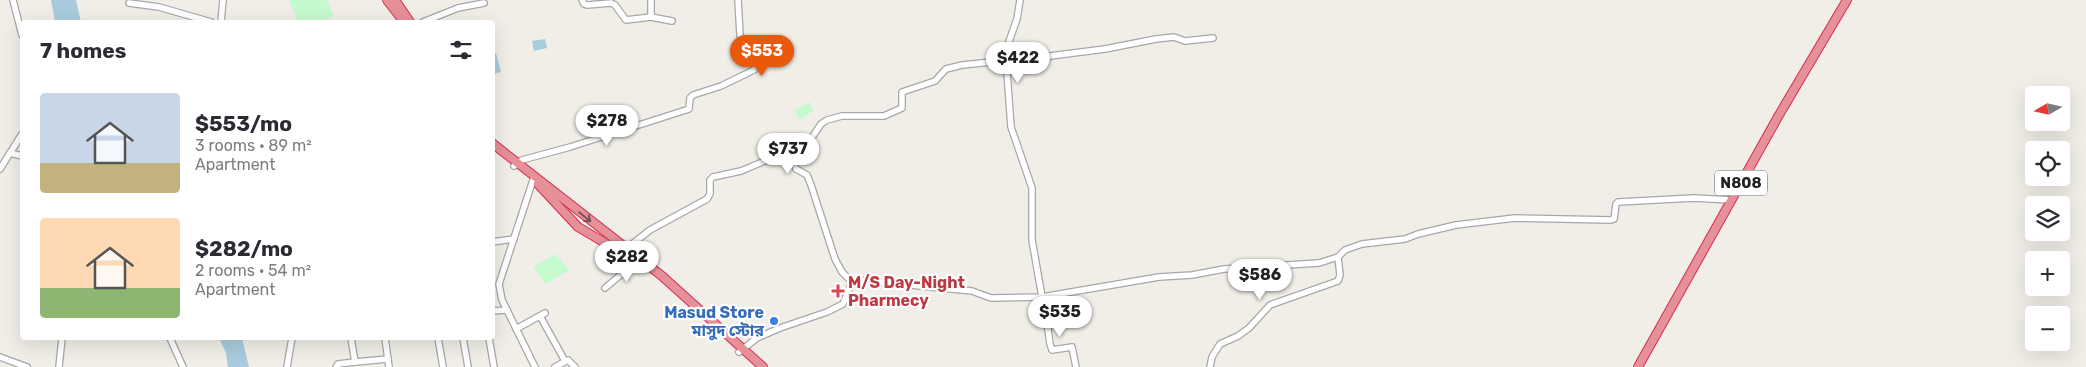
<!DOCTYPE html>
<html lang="en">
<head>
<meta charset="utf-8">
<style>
  :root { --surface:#fff; --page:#f7f7f7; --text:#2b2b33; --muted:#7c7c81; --accent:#ea580c }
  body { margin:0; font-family:Rubik,"Noto Sans Bengali",sans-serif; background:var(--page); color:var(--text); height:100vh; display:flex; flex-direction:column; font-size:19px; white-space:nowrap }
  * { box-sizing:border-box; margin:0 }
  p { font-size:16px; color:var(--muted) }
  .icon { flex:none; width:28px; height:28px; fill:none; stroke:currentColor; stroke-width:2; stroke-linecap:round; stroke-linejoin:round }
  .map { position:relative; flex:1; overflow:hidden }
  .sheet { position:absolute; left:20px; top:20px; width:475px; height:320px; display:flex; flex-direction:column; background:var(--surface); border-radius:5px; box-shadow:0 5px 20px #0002 }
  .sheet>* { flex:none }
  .needle { width:32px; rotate:261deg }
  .controls { position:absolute; left:2025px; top:86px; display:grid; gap:10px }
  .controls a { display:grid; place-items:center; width:45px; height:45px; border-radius:5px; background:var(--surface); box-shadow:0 5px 20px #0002; font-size:25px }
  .price { position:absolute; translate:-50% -42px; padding:0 11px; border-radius:18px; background:#fff; color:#222; font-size:16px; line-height:32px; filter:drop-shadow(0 1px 2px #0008) }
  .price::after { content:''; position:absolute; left:50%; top:30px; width:15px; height:11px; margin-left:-8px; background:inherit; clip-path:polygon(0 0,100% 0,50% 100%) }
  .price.on { background:var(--accent); color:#fff }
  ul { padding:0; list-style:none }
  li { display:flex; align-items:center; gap:15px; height:125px; padding:0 20px }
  li span { display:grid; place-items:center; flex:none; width:140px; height:100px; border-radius:5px; color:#555 }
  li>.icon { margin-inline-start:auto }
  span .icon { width:60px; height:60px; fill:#fffc; stroke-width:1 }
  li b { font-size:21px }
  h2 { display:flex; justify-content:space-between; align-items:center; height:60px; padding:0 20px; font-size:21px }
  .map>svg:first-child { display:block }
  .park { fill:#c5f9ce }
  .water { fill:#a8ccdd }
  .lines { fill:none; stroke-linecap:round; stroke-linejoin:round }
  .minor-casing { stroke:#a7a7a7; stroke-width:8 }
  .highway-casing { stroke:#d82a56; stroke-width:10 }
  .minor { stroke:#fff; stroke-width:5.5 }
  .highway { stroke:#e69098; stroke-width:8 }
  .oneway { stroke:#795256 }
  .health-dot { fill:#e0444e; stroke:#fff; stroke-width:2 }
  .shop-dot { fill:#3f7fe0; stroke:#fff; stroke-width:2 }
  .labels { text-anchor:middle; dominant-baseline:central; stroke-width:4.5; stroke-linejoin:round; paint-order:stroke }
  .shield { fill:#fff; stroke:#636363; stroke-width:1 }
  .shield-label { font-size:15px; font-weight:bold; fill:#202020 }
  .health-label { font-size:16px; font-weight:bold; fill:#be3a42; stroke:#fff; text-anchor:start }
  .shop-label { font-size:16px; font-weight:bold; fill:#366cbe; stroke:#fff; text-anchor:end }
</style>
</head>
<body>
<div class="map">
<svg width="2086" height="367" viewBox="0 0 2086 367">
  <rect width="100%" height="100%" fill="#f0eee7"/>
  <g class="park">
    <path d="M289 0H327L334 16 318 22H298Z"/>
    <path d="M809 102 814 110 800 120 794 111Z"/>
    <path d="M555 254 570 270 545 284 534 267Z"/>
  </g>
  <g class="water">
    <path d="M51 0H76L81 22H55Z"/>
    <path d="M545 39 547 48 534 51 532 41Z"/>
    <path d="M496 53 501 72 493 74V55Z"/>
    <path d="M219 338H242L249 367H228L226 353Z"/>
  </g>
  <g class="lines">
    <g class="minor-casing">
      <g id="minor">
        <path d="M13 0 22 35"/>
        <path d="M582 0 584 4 587 5 611 3 615 5 626 20 651 17 672 21"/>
        <path d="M651 0V17"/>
        <path d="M129 3 159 7 211 22"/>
        <path d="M221 22 223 0"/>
        <path d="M423 22 458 8 484 3"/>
        <path d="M10 153 22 156"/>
        <path d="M791 153 796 169 807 175 811 185 835 259 842 272 852 282"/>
        <path d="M514 166 522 160 570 147 689 109 690 98 693 95 721 86 754 70 755 65 740 35 738 0"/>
        <path d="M0 169 22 134"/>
        <path d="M492 242 514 239"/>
        <path d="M626 249 650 230 707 199 710 194V180L713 177 741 171 767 160 791 153 809 142 821 124 827 120 842 116H884L902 108V92L935 81 946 69 962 65 1002 61 1017 19 1020 0"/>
        <path d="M605 288 636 262"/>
        <path d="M492 311 507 310"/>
        <path d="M540 316 565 361"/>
        <path d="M516 329 545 313"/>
        <path d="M170 338 183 367"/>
        <path d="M351 338 355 362 388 359"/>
        <path d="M385 338 389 367"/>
        <path d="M438 338 443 367"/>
        <path d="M463 338 468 367"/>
        <path d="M489 338 494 367"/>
        <path d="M739 352 757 338 780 328 827 312 843 304 852 282 859 280 972 291 991 298 1042 297 1159 277 1192 275 1224 269 1319 263 1338 257 1345 250 1362 244 1405 239 1418 234 1456 225 1515 218 1611 220 1614 219 1616 204 1618 202 1694 198 1731 200"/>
        <path d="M0 357 27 367"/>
        <path d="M59 367 62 338"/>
        <path d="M287 367 292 338"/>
        <path d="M336 367 338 364 355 362"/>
        <path d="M535 367 502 300 499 284 533 180 536 177"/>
        <path d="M555 367 568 360 575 367"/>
        <path d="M1076 367 1072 347 1052 350 1050 344 1044 301 1042 297 1032 240V188L1011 127 1007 72 1002 61 1042 63 1050 56 1105 49 1156 39 1174 37 1185 41 1213 38"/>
        <path d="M1210 367 1212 357 1220 344 1238 336 1249 328 1270 305 1338 281 1340 275 1338 257"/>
      </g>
    </g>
    <g class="highway-casing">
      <g id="highway">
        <path d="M387 0 404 22"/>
        <path d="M395 0 410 22"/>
        <path d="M492 143 662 276 763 367"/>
        <path d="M538 184 578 227 629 257"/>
        <path d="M1638 367 1779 115 1847 0"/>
      </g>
    </g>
    <use href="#minor" class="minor"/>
    <use href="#highway" class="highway"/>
  </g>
  <defs><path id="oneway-shaft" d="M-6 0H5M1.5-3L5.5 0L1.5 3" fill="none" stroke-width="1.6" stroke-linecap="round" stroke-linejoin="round" transform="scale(1.25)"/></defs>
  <use class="oneway" href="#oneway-shaft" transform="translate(585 217) rotate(39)"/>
  <path class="health-dot" d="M835.5 283.5h5v5h5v5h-5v5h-5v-5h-5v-5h5z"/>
  <circle class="shop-dot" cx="774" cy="321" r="5"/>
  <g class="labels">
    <rect class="shield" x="1715" y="170.5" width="52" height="25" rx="4"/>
    <g class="shield-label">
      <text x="1741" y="183">N808</text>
    </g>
    <g class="health-label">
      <text x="848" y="282">M/S Day-Night<tspan x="848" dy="18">Pharmecy</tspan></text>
    </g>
    <g class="shop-label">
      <text x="764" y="312">Masud Store<tspan x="764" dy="18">মাসুদ স্টোর</tspan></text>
    </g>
  </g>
</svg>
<div class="controls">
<a><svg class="needle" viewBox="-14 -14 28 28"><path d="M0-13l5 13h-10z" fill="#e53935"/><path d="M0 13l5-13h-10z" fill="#7c7c81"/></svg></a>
<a><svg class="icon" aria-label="locate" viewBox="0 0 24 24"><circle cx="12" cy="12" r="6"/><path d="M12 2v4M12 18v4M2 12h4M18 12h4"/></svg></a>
<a><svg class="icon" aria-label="layers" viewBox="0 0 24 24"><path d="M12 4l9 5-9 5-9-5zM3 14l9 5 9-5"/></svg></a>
<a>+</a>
<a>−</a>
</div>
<b class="price on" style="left:762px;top:77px">$553</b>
<b class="price" style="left:1018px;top:84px">$422</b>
<b class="price" style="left:607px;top:147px">$278</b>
<b class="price" style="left:788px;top:175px">$737</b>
<b class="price" style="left:627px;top:283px">$282</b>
<b class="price" style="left:1260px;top:301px">$586</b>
<b class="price" style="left:1060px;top:338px">$535</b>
<section class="sheet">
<h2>7 homes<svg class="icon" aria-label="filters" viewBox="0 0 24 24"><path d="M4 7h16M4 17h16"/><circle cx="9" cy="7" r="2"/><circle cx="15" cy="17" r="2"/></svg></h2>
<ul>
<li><span style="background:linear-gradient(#c9d6e8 70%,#c2b280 0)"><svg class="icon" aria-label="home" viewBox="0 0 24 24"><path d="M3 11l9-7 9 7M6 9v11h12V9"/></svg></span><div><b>$553/mo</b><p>3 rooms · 89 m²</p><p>Apartment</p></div></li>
<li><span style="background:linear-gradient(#ffd9b3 70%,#8fb573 0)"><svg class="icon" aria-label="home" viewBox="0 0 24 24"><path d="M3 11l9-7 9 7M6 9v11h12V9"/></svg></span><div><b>$282/mo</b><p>2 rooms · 54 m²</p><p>Apartment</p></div></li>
</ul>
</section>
</div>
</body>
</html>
